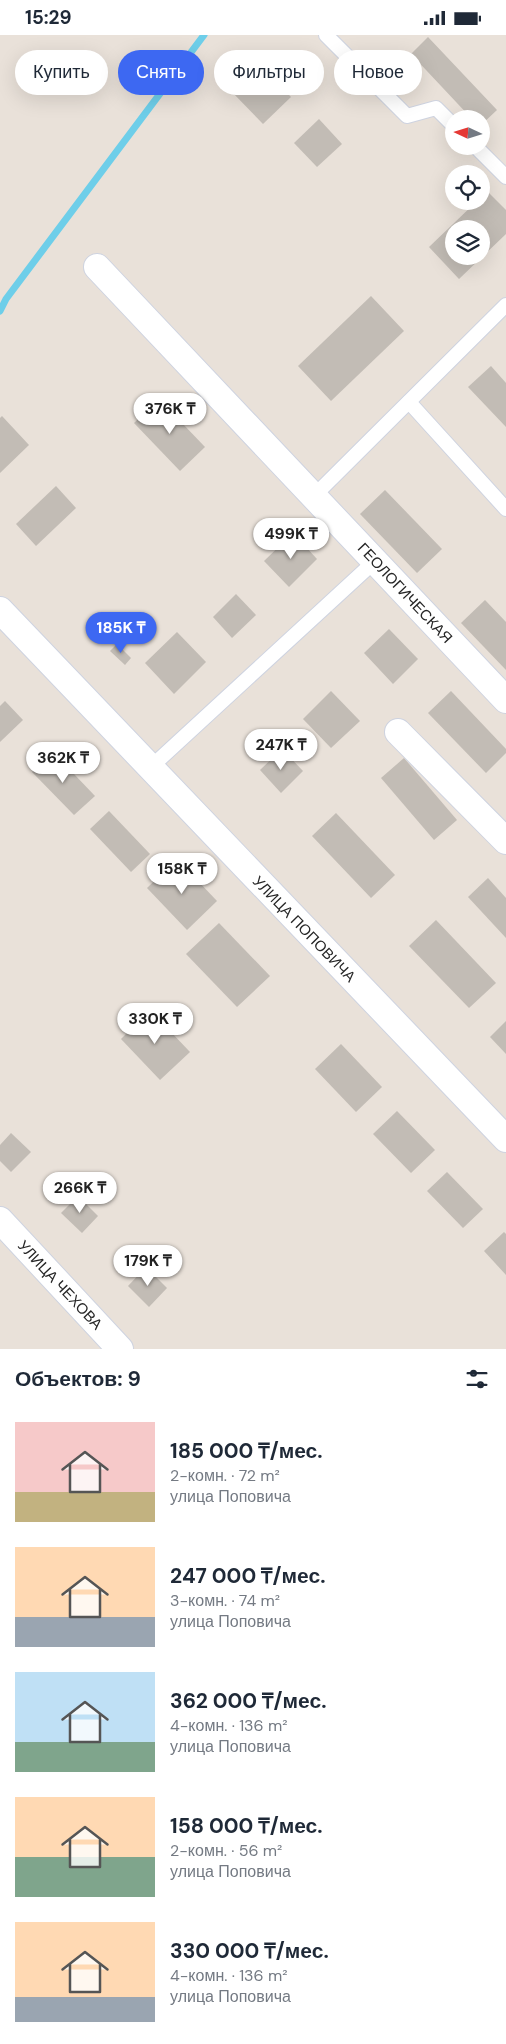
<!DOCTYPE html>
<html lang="ru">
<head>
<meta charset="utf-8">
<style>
  :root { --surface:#fff; --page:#f2f2f3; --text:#1f2937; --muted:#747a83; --accent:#3d68f2 }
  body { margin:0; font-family:"DM Sans",sans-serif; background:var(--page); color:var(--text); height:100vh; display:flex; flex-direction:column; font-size:19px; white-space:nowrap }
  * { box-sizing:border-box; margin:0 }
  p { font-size:16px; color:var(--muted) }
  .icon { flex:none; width:28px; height:28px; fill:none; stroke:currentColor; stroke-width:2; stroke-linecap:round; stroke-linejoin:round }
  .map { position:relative; height:1314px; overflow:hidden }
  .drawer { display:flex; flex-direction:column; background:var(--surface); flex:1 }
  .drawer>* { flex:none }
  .top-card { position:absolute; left:15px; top:15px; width:476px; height:45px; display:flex; gap:10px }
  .needle { width:32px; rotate:274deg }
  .tools { position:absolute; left:445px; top:75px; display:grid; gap:10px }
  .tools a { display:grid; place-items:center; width:45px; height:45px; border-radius:50%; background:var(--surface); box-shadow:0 5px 20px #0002; font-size:25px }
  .price { position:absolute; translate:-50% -42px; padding:0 11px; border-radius:18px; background:#fff; color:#222; font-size:16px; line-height:32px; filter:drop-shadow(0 1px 2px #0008) }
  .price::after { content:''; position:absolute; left:50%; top:30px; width:15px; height:11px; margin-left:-8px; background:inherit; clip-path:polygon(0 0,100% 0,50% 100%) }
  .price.active { background:var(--accent); color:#fff }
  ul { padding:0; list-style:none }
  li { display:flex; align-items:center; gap:15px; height:125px; padding:0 15px }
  li span { display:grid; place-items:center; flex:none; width:140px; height:100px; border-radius:0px; color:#555 }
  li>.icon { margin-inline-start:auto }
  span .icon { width:60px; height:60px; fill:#fffc; stroke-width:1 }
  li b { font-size:21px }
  h2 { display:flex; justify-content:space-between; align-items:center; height:60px; padding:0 15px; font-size:21px }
  .chip { padding:0 18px; border-radius:22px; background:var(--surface); box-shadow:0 5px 20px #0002; font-size:18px; line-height:45px }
  .chip.active { background:var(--accent); color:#fff }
  .status { display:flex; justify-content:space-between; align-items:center; height:35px; padding:0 25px; background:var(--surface); direction:ltr }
  .status svg { height:14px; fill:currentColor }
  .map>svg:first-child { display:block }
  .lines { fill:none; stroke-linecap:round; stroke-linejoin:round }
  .stream { stroke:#6ecee9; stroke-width:7 }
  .building { fill:#c2bcb5; fill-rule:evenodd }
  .service-casing { stroke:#ced3e0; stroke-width:16 }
  .minor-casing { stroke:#ced3e0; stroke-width:28 }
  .service { stroke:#fff; stroke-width:14 }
  .minor { stroke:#fff; stroke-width:26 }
  .labels { text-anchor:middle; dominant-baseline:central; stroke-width:5; stroke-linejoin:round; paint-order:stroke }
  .street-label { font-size:15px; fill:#272727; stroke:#fff }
</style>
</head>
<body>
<div class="status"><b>15:29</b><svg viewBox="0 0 49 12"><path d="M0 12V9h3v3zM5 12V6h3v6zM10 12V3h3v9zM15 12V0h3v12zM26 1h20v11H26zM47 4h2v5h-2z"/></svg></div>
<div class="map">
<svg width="506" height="1314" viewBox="0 0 506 1314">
  <rect width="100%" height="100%" fill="#e9e1d9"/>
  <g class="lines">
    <path class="stream" d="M0 276 6 264 204 0"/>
  </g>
  <g class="building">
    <path d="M428 2 497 75 481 90V84H472L411 19Z"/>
    <path d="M260 29 291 62 263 89 231 56Z"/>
    <path d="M319 84 342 109 317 132 294 108Z"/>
    <path d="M487 156 506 175V199L459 244 429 212 477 166H481V162ZM454 194H481V221H454Z"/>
    <path d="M371 261 404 296 331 366 298 331Z"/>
    <path d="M491 331 506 348V392L468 352Z"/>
    <path d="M159 364 205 412 180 436 134 388Z"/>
    <path d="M2 381 29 410 0 438V383Z"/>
    <path d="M56 451 76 473 36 511 16 489Z"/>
    <path d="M385 455 442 514 417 538 360 479Z"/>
    <path d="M293 498 317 524 289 552 264 526Z"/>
    <path d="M236 559 256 580 232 603 213 582Z"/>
    <path d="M485 565 506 587V635L461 588Z"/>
    <path d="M389 594 418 624 393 649 364 618Z"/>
    <path d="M177 597 206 627 174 659 145 628Z"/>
    <path d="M117 609 131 623 125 630 110 616Z"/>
    <path d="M331 656 360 686 331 713 303 684Z"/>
    <path d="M451 656 506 714V718L486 738 428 678Z"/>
    <path d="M5 666 23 685 0 707V671Z"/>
    <path d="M282 714 303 736 281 758 260 735Z"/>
    <path d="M53 717 95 761 74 780 32 737Z"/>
    <path d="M404 723 457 785 434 805 381 743Z"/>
    <path d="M109 776 150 819 131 837 90 794Z"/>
    <path d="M336 778 395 840 371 863 312 801Z"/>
    <path d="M177 824 217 866 187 895 147 853Z"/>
    <path d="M488 843 506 863V903L468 862Z"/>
    <path d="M436 885 496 948 469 973 409 911Z"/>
    <path d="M219 888 270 941 237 972 186 919Z"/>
    <path d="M150 975 190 1017 160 1045 121 1004Z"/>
    <path d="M506 986V1019L490 1002Z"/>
    <path d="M341 1009 382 1052 356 1077 315 1034Z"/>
    <path d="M397 1076 435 1115 411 1138 373 1099Z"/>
    <path d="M11 1098 31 1117 11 1137 0 1126V1110Z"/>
    <path d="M447 1137 483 1174 463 1193 427 1156Z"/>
    <path d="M78 1161 98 1181 82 1198 61 1178Z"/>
    <path d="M504 1197 506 1199V1240L484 1216Z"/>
    <path d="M146 1232 167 1253 149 1272 128 1251Z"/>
  </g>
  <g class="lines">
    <g class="service-casing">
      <g id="service">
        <path d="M326 0 407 81 436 73 454 91"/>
        <path d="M475 111 506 142"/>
        <path d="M409 367 506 474"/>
        <path d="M314 461 506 270"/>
        <path d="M150 733 375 526"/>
      </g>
    </g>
    <g class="minor-casing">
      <g id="minor">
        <path d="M97 232 506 665"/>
        <path d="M0 575 506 1104"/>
        <path d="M398 697 506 806"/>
        <path d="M0 1185 120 1314"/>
      </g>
    </g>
    <use href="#service" class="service"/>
    <use href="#minor" class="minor"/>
  </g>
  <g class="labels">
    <g class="street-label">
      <text transform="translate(405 558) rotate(47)">ГЕОЛОГИЧЕСКАЯ</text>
      <text transform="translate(304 894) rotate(46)">УЛИЦА ПОПОВИЧА</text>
      <text transform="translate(60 1250) rotate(47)">УЛИЦА ЧЕХОВА</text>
    </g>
  </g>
</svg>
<div class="tools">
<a><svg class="needle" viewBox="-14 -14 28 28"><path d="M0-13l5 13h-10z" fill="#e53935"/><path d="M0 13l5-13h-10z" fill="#747a83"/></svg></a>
<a><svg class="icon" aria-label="locate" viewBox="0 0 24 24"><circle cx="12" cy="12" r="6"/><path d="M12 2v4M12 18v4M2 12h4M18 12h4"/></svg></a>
<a><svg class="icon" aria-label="layers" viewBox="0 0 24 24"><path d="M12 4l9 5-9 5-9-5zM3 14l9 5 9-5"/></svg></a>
</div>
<b class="price" style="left:170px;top:400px">376K ₸</b>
<b class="price" style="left:291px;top:525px">499K ₸</b>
<b class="price active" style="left:121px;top:619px">185K ₸</b>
<b class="price" style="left:281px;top:736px">247K ₸</b>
<b class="price" style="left:63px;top:749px">362K ₸</b>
<b class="price" style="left:182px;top:860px">158K ₸</b>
<b class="price" style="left:155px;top:1010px">330K ₸</b>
<b class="price" style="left:80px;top:1179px">266K ₸</b>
<b class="price" style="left:148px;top:1252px">179K ₸</b>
<div class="top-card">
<a class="chip">Купить</a>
<a class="chip active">Снять</a>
<a class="chip">Фильтры</a>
<a class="chip">Новое</a>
</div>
</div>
<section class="drawer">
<h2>Объектов: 9<svg class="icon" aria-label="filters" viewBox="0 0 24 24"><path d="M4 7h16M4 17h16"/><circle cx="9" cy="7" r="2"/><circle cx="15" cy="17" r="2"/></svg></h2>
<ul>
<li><span style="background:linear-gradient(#f6c9c9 70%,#c2b280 0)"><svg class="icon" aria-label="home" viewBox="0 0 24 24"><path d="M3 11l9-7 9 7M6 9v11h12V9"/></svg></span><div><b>185 000 ₸/мес.</b><p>2-комн. · 72 m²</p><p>улица Поповича</p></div></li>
<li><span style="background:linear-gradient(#ffd9b3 70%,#9aa5b1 0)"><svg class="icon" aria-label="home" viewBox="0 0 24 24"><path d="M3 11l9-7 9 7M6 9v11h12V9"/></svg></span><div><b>247 000 ₸/мес.</b><p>3-комн. · 74 m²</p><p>улица Поповича</p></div></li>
<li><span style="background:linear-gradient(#bfe0f5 70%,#7fa58c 0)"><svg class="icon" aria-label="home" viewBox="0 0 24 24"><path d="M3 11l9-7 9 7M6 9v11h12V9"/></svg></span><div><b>362 000 ₸/мес.</b><p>4-комн. · 136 m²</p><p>улица Поповича</p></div></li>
<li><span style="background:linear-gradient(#ffd9b3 60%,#7fa58c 0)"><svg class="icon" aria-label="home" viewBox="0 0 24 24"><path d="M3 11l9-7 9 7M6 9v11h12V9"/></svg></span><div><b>158 000 ₸/мес.</b><p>2-комн. · 56 m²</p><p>улица Поповича</p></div></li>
<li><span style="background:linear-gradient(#ffd9b3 75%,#9aa5b1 0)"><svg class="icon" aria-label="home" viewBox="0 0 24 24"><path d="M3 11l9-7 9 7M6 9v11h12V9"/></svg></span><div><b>330 000 ₸/мес.</b><p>4-комн. · 136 m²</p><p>улица Поповича</p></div></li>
</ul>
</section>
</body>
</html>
